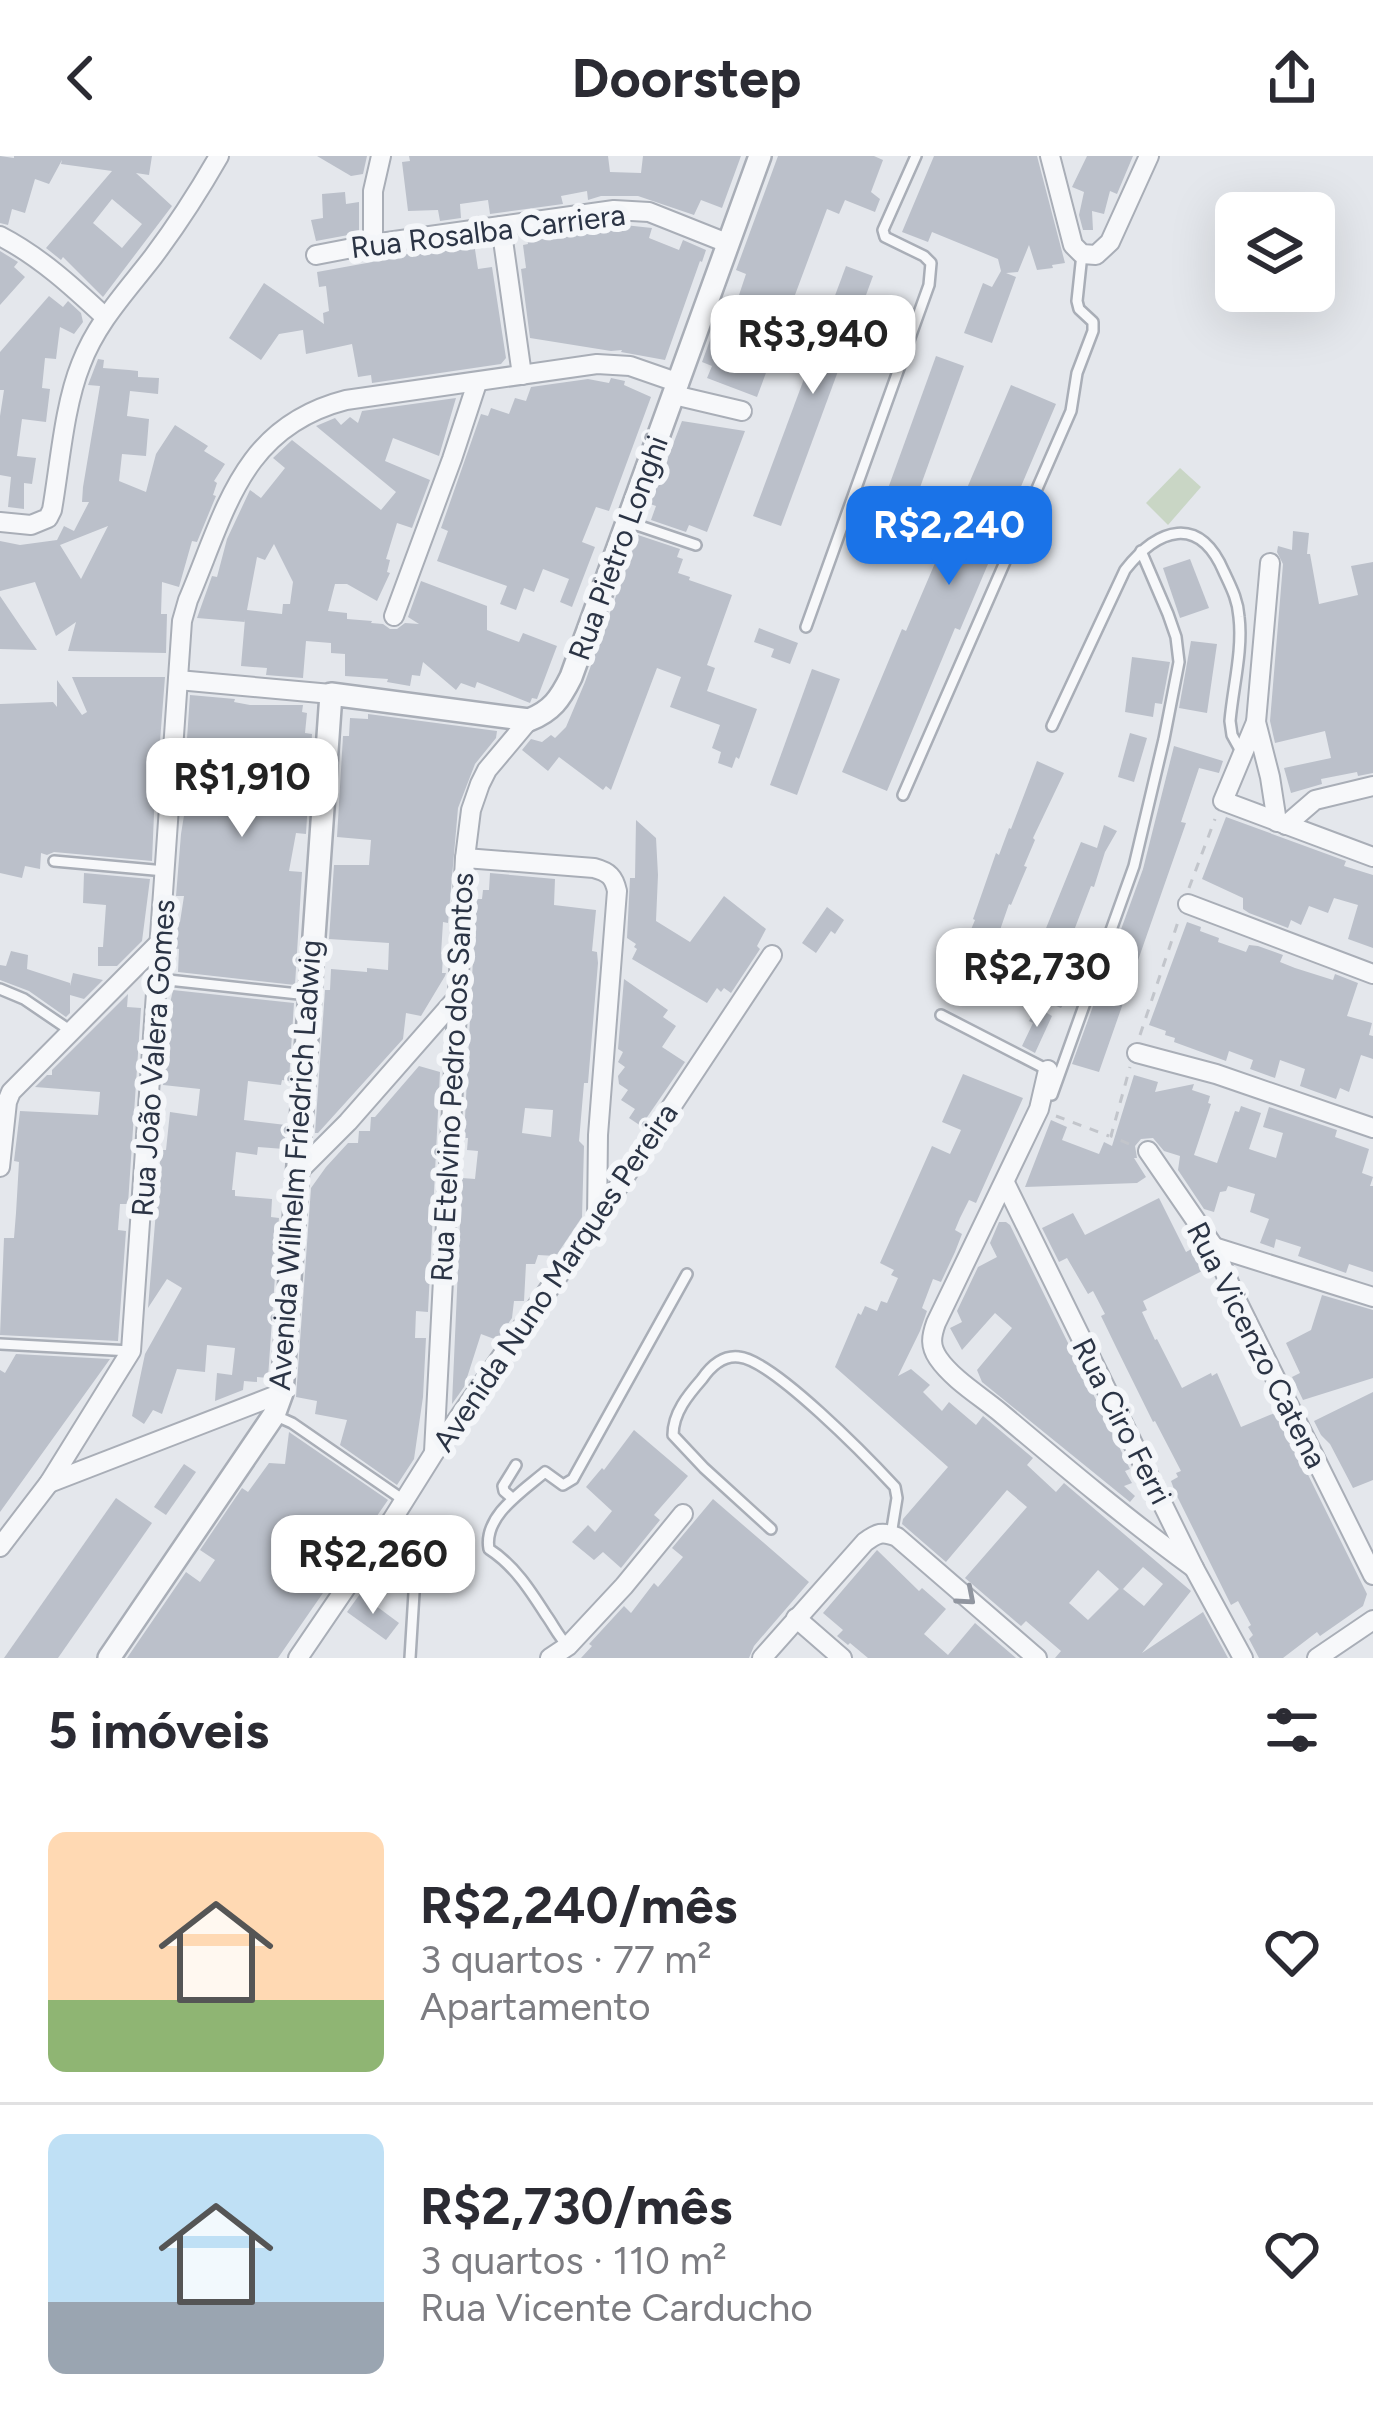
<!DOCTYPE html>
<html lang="pt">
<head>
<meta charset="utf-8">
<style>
  :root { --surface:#fff; --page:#f7f7f7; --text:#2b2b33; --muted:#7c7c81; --line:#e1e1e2; --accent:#1a73e8 }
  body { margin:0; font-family:Figtree,sans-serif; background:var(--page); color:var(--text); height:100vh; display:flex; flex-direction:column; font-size:45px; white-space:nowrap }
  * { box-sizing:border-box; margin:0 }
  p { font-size:39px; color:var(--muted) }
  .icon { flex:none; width:66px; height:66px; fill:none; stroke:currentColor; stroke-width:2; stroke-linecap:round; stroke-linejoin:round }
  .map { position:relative; height:1502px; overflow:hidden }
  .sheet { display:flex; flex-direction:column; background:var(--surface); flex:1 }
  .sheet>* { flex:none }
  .controls { position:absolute; left:1215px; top:36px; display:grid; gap:24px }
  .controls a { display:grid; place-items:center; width:120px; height:120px; border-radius:18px; background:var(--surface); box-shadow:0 12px 48px #0002; font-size:60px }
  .price { position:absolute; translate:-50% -102px; padding:0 27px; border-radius:24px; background:#fff; color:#222; font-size:39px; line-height:78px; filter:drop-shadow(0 3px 6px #0008) }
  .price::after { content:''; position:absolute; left:50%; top:72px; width:36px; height:27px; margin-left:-18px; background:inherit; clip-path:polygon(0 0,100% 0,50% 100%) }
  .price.current { background:var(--accent); color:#fff }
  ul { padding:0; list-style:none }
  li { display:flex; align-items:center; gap:36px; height:300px; padding:0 48px }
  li+li { border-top:3px solid var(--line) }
  li span { display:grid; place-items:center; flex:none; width:336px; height:240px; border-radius:18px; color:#555 }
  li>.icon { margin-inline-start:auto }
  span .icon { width:144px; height:144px; fill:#fffc; stroke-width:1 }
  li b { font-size:51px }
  h2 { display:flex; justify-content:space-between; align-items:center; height:144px; padding:0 48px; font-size:51px }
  header { display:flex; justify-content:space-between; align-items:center; height:156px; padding:0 48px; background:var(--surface); font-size:54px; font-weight:700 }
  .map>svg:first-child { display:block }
  .green { fill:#c9d6c5 }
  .building { fill:#bbc0ca; fill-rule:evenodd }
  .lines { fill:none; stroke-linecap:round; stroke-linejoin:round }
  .service-casing { stroke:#a9aeb7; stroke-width:14 }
  .minor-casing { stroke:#a9aeb7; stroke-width:22 }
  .tertiary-casing { stroke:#a9aeb7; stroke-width:26 }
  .path { stroke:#c2c5cb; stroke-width:3; stroke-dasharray:9 9; stroke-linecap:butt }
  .service { stroke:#f7f8fa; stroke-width:9 }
  .minor { stroke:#f7f8fa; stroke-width:18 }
  .tertiary { stroke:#f7f8fa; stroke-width:21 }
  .oneway { stroke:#9196a0 }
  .labels { text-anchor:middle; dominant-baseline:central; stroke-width:12; stroke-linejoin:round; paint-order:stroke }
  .street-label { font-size:30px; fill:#2b3445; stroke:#f4f6f9 }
</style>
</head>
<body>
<header><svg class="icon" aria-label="back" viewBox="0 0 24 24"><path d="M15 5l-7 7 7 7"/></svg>Doorstep<svg class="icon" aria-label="share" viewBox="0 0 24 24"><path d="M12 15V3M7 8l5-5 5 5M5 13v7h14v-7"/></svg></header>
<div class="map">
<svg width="1373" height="1502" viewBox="0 0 1373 1502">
  <rect width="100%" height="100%" fill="#e4e7ec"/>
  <path class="green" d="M1180 312 1201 331 1168 369 1146 347Z"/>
  <g class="building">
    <path d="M0 0 14 2V0H152L149 19 136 17 172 50 103 141 63 101 61 104 46 92 112 15 61 8 62 4 49 28 35 23 25 57 12 53 8 69 0 67ZM112 43 142 68 122 92 93 67Z"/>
    <path d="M317 0H367L363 18 351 20Z"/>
    <path d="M409 0H608L610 16 641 17 643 0H741L722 52 701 44 694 59 638 40H601L588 44 587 35 561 40 563 48 490 58 488 44 460 48 461 62 440 65 438 54 408 55 402 6 410 5Z"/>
    <path d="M778 0H874L883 4 871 36 880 43 875 56 845 44 839 58 827 53 757 241 707 222 712 210 702 206 726 141 737 145 746 118 736 114Z"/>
    <path d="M934 0H1037L1065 107 1052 109 1053 112 1037 114 1029 89 1018 116 1006 117 1016 121 992 187 964 177 983 127 992 131 1001 115 998 103 932 76 928 86 902 76Z"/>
    <path d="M1087 0H1133L1117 38 1110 35 1104 58 1092 55 1093 74H1083L1079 59 1084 36 1072 31Z"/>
    <path d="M345 36 346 48 359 46V77L316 85 311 64 323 62 322 38Z"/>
    <path d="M615 68 652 72 649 82 679 94 683 84 706 94 702 106 700 105 665 204 621 196 622 194 611 195 530 182 521 113 526 112 523 89 528 88 527 80Z"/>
    <path d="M474 87 478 113 492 111 506 202 501 208 372 227 371 219 358 221 352 188 306 198 303 174 279 178 261 204 229 182 264 127 324 168 323 157 329 155 326 130 319 131 317 116 389 103 388 99 440 96V92Z"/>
    <path d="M0 95 18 106 14 111 25 121 0 149Z"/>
    <path d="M846 110 873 120 781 370 753 360Z"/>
    <path d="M49 140 63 151 68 145 81 157 83 166 74 178 60 171 56 203 45 202 42 232 50 233 46 266 22 263 17 300 36 302 32 328 24 327V353L8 351 11 321 0 319V260L4 234H0V196Z"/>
    <path d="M936 200 964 210 897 395 869 385Z"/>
    <path d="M98 203 104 204 103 212 129 214 138 215V221L159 222 158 238 130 235 127 260 149 263 146 300 122 298 119 325 146 336 156 298 175 269 208 290 204 295 225 308 214 325 217 327 213 339 216 340 197 386 192 385 179 431 162 426 161 458H167L166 497 68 495 76 466 56 480 35 426 0 435V385L20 389 57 384 64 370 74 375 89 346H82L83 331 100 230 88 229ZM108 370 81 423 60 389Z"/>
    <path d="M611 222 625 225 624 229 651 241 609 355 596 351 582 386 595 391 572 451 560 446 569 423 543 413 534 436 524 432 516 454 500 448 507 430 437 405 448 375 441 372 481 258 488 260 491 252 509 258 515 242 526 245 531 231 588 223 609 227Z"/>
    <path d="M1011 229 1056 248 960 474 955 472 887 635 842 616 902 473 906 475Z"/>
    <path d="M456 242 439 300 393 282 385 305 430 324 412 372 397 367 386 403 390 404 387 416 390 417 377 445 347 428H335L328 455 347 457V463L372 465 371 467 383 468 390 473H397L405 467 419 468 408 461 421 425 487 450V474L519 486 523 477 557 490 537 543 532 542 530 547 477 526 475 532 461 527 456 534 423 506 420 520 412 519 410 530 387 526 388 523 345 520V498L331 497V487L306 485 303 522 266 519 267 512 241 510 245 463V466L197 462 212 420 217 421 227 383 250 334 261 342 285 312 273 302 292 284 381 354 396 336 316 270 335 262 341 269 350 261 358 267 362 255ZM274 388 293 426 290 448H283L282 458 247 454 257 401 265 404Z"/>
    <path d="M682 265 745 275 707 376 689 369 686 376 651 364 656 350 650 348Z"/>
    <path d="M1293 375 1309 377 1307 398H1310L1319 448 1358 439 1351 410 1373 406V617L1358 620 1357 616 1321 623 1322 628 1291 637 1284 612 1331 602 1325 575 1275 587 1270 565 1283 408 1277 396 1278 390 1292 394Z"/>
    <path d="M638 379 680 393 677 401 683 403 678 417 690 421 689 424 732 439 707 509 715 512 707 535 757 553 739 603 736 601 732 612 718 607 721 596 712 592 720 569 670 551 681 521 657 512 611 634 606 630 603 634 559 601 548 615 522 594 531 583 542 586 551 579 555 582 566 571 585 526Z"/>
    <path d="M1190 403 1209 452 1180 462 1163 412Z"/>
    <path d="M0 440 21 471 37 494 0 493Z"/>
    <path d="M759 472 798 487 790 508 771 501 774 493 754 486Z"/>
    <path d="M1191 485 1217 488 1207 557 1179 552Z"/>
    <path d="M1132 501 1170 506 1162 548 1155 547 1153 561 1125 556Z"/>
    <path d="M812 513 840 523 797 639 770 629Z"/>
    <path d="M72 521H165L158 611H156L152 705 54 696 47 699 41 697 40 713 25 710 22 722 0 717V548L53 546 57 551V524L82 559 87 556Z"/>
    <path d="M190 539 235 543 234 546 250 549H303L302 556 307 557 305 577 312 578 306 678 296 677 289 715 302 716 295 829 178 816 179 793 173 792 175 766H180L184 740H176L181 678 187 641 189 642 192 613 185 612Z"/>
    <path d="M368 558 497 575 496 582 475 608 458 652 448 767 443 766 441 798 443 799 442 817H446L445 820 421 860 406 857 403 883 318 977H315L325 834H330L331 813 367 816V812L388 814 389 787 329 783 334 709H369L371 684 337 681 343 580H349L350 562 368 563Z"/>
    <path d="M1130 577 1147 582 1134 626 1118 621Z"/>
    <path d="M1174 590 1223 605 1219 617 1199 612 1181 666 1186 667 1099 916 1072 908 1143 713Z"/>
    <path d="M1037 605 1064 617 1033 682 1035 684 1024 710 1027 711 1021 725 1011 749 1009 748 1000 774 998 773 972 841 947 830 975 764 973 763 996 697 999 699 1009 672 1011 673Z"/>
    <path d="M1226 661 1346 705 1344 710 1373 719V792L1348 783 1358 749 1334 742 1328 757 1309 750 1301 769 1291 764 1288 772 1249 757 1243 753V742L1202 723Z"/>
    <path d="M636 664 656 682 658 719 656 765 690 786 724 740 766 773 757 790 760 793 731 837 724 832 721 836 717 832 707 847 632 803 637 793 634 791 636 788 627 782 630 722H635Z"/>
    <path d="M1104 669 1117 675 1105 696 1094 731 1091 730 1065 798 1040 787 1081 686 1097 692Z"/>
    <path d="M84 717 150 723 142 785 117 810H98V791H103L106 749 83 747Z"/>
    <path d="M490 717 555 723 554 749 596 754 592 795 597 796 598 807 588 927H584L579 985 584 990 582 1061 556 1100 538 1099 535 1108H526L524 1145H514L512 1162 497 1184 481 1178 464 1231 452 1248 462 1022 475 1023 478 995 467 994 468 982H464L476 743H482L483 734H489ZM525 952 553 954 551 981 522 977Z"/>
    <path d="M827 751 844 764 835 778 831 775 816 797 802 787Z"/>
    <path d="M1187 766 1201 771 1200 775 1219 782 1218 786 1246 796 1249 789 1258 790 1283 799 1280 806 1295 812 1333 824 1335 818 1358 827 1347 860 1372 867 1369 879 1373 880V903L1361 899 1349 936 1340 932 1336 943 1300 930 1305 913 1280 904 1275 922 1250 913 1253 904 1229 895 1226 905 1174 886 1175 882 1165 879 1166 875 1149 869Z"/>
    <path d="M11 795 28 799 27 813 70 827V830L73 817 103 824 84 843 70 839V857L66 861 29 835 0 824V809L6 810Z"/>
    <path d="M1019 796 1035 802 1027 822 1065 846 1061 852 1005 829Z"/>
    <path d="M624 823 668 854 663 861 676 870 662 891 685 906 641 970 629 962 635 953 621 944 628 934 619 928 618 920 625 911 618 906 623 896 618 893Z"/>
    <path d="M173 834 294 847 289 925 282 924 281 929 248 925 244 964 286 969 284 993 258 991 257 999 236 996 232 1034H235V1040L272 1043 271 1061 279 1062 268 1222 257 1221V1226L244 1225 243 1234 215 1245 217 1217 232 1219 235 1192 207 1189 205 1216 177 1213 162 1258 153 1254 144 1268 132 1260 145 1198 182 1132 167 1123 148 1152 161 994H166L170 956 197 960 200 933 163 929 169 852Z"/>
    <path d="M128 838 127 851 141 852 128 1048H120L118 1074 126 1075 118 1185 0 1179 4 1082H14L16 1057 19 1006 14 1005 20 955 98 959 100 936 35 931 47 919H52V914Z"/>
    <path d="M1037 851 1052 860 1035 897 1022 890 1033 867 1029 865Z"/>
    <path d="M419 910 440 916 428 1156 416 1155 415 1182H426L423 1241 414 1303 397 1329 340 1289 347 1264 315 1258 317 1245 296 1241 311 1032 326 1011 348 987H358L359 975H370L371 961H375Z"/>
    <path d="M963 918 1023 942 976 1047 969 1044 960 1062 955 1074 962 1078 955 1096 941 1126 933 1123 922 1152 927 1155 920 1175 898 1220 911 1213 930 1229 923 1236 942 1255 949 1246 976 1269 983 1260 1033 1302 1027 1309 1056 1336 1064 1327 1191 1435 1142 1497 1203 1456 1228 1502H1055L1061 1495 1026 1465 1021 1470 965 1422 1027 1351 1007 1334 946 1406 902 1368 903 1363 948 1311 835 1211 858 1157 861 1159 865 1150 877 1155 881 1145 887 1147 898 1122 891 1119 894 1114 880 1107 932 990 950 998 961 974 942 966ZM1143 1411 1163 1428 1144 1450 1123 1433ZM1098 1414 1119 1433 1088 1464 1069 1447Z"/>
    <path d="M1134 919 1158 926 1155 936 1194 928 1192 934 1210 940 1208 947 1211 948 1194 999 1217 1007 1235 955 1239 956 1241 950 1261 957 1249 993 1276 1002 1283 977 1263 971 1269 951 1337 974 1335 981 1369 993 1362 1017 1373 1021 1370 1030H1373V1116L1349 1108 1346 1117 1298 1100 1301 1091 1276 1083 1274 1092 1260 1087 1269 1063 1250 1056 1255 1038 1228 1030 1226 1035 1220 1036 1214 1056 1204 1053 1178 1014 1180 1000 1164 995 1153 982 1141 983 1135 990 1137 1002H1134L1146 1021 1137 1027 1025 1031 1051 964 1067 971 1062 984 1099 998 1104 986 1112 990Z"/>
    <path d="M1159 1042 1186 1096 1195 1091 1206 1113 1143 1145 1147 1154 1142 1156 1155 1184 1157 1183 1182 1232 1211 1217 1212 1220 1217 1217 1241 1271 1277 1256 1367 1438 1363 1450 1320 1480 1317 1476 1283 1502H1259L1249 1483 1253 1479 1248 1471 1251 1469 1238 1445 1231 1449 1175 1336 1171 1325 1178 1321 1176 1317 1181 1315 1155 1265 1153 1266 1116 1191 1101 1160 1105 1158 1093 1135 1088 1138 1067 1102 1059 1106 1042 1072 1073 1057 1085 1079Z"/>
    <path d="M999 1066H1006L1010 1069 1130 1313 1125 1315 1132 1327 1124 1330 1135 1340 1130 1346 982 1226 977 1214 1012 1172 995 1157 962 1194 950 1172 962 1166 957 1155 978 1111 997 1101 990 1087Z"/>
    <path d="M1322 1139 1373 1154V1222L1303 1244 1292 1221 1300 1217 1286 1187 1311 1174Z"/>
    <path d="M16 1198 110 1203 0 1356V1214L5 1217Z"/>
    <path d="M1373 1236V1324L1353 1332 1330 1288 1321 1279 1314 1265Z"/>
    <path d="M634 1274 688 1320 654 1359 660 1364 621 1412 603 1396 594 1404 572 1386 588 1369 595 1376 612 1355 586 1331 602 1312 604 1314Z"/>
    <path d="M289 1276 388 1344 347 1403 344 1402 323 1432 325 1434 278 1502H127L186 1416 200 1426 215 1404 200 1394 242 1332 248 1336 269 1307 285 1308Z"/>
    <path d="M184 1308 196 1316 166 1359 154 1351Z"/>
    <path d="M116 1342 152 1367 58 1502H4Z"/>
    <path d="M713 1343 809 1426 754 1490 749 1502H581L592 1490 589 1488 624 1450 631 1457 654 1427 658 1431 683 1401 672 1392Z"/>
    <path d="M877 1394 919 1435 922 1432 946 1453 924 1478 948 1499 975 1467 1016 1502H868L850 1487 848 1489 837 1480 843 1474 823 1457Z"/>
    <path d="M360 1438 399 1467 386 1484 347 1456Z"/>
  </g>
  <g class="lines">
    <g class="service-casing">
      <g id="service">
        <path d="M631 367 696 389"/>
        <path d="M806 471 929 129 931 107 924 100 885 81 883 74 916 0"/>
        <path d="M1052 570 1125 414C1158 372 1199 358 1224 416 1231 431 1238 444 1239 461 1243 494 1233 531 1230 565L1232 579 1242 597"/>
        <path d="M903 639 1071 255 1077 217 1093 175V166L1079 153 1077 145 1082 98"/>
        <path d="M54 705 165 715"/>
        <path d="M159 823 308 839"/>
        <path d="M0 833 24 843 71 875"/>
        <path d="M941 859 1048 914"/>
        <path d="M1052 939 1134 710 1164 583 1179 506 1176 481 1168 458 1141 395"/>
        <path d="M0 1188 131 1195"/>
        <path d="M274 1259 292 1267 405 1345"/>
        <path d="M512 1342 504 1335 503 1330 516 1309"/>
        <path d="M392 1364 417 1388 410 1502"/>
        <path d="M771 1373 704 1312 673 1279C673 1257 688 1239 702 1223 711 1210 723 1199 739 1201 773 1204 869 1303 895 1331L897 1342 891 1379"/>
        <path d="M568 1490C558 1480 554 1470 546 1459 530 1434 514 1409 489 1393 483 1360 523 1335 545 1316L563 1329 573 1323 687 1118"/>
      </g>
    </g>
    <g class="minor-casing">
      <g id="minor">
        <path d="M1050 0 1073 89 1082 98 1096 99 1110 86 1149 0"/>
        <path d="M501 70 522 219"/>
        <path d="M0 80C39 100 73 131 105 161"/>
        <path d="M373 88V35L381 0"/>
        <path d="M316 99 373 88 614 54 649 56 727 87"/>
        <path d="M674 239 742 255"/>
        <path d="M0 366 31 369 48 362 52 354C60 308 64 250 81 208 97 166 126 136 153 101 177 69 199 35 219 0"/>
        <path d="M1270 407 1256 566 1270 621 1277 666"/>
        <path d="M394 460 452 303 477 227"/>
        <path d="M178 524 331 538"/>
        <path d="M1256 566 1223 645 1373 701"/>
        <path d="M1286 669 1315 644 1373 630"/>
        <path d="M465 702 594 712C609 716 614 721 617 735L598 979 597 1063"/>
        <path d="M1188 748 1373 818"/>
        <path d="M1137 897 1216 918 1373 972"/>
        <path d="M1048 914 1039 953 936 1167C931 1181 930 1190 938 1202 953 1224 982 1241 1002 1258 1065 1311 1128 1364 1194 1412"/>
        <path d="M1148 995 1214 1091 1236 1143 1373 1419"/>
        <path d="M0 1011 7 946 11 936 160 786"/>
        <path d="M297 1017 348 966 456 843"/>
        <path d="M1005 1027 1194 1412 1243 1502"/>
        <path d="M1214 1091 1373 1141"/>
        <path d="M434 1296 465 702 471 654 480 628 487 614 529 564"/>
        <path d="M49 1327 282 1237"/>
        <path d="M0 1391 49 1327 131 1195 182 465 188 444C226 355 241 271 346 244L597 208 630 210 679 227"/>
        <path d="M796 1462 842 1502"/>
        <path d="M298 1502 392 1364 434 1297 579 1090 772 799"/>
        <path d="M550 1502 568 1490 624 1430 683 1358"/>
        <path d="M762 1502 865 1386C877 1377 882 1375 897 1381L1037 1502"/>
        <path d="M1317 1502 1373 1464"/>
      </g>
    </g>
    <g class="tertiary-casing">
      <path id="tertiary" d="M109 1502 274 1259 282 1237 331 538 529 564C552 555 560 543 571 521L760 0"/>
    </g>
    <g class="path">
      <path d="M1189 732 1215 663"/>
      <path d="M1140 879 1179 763"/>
      <path d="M1056 960 1109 980"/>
      <path d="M1129 988 1111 980 1130 911"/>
    </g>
    <use href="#service" class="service"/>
    <use href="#minor" class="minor"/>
    <use href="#tertiary" class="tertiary"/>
  </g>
  <defs><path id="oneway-chevron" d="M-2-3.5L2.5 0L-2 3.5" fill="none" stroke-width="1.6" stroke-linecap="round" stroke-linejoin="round" transform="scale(3)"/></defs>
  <use class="oneway" href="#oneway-chevron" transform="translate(967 1441) rotate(41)"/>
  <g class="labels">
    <g class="street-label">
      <text transform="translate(488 75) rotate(-7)">Rua Rosalba Carriera</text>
      <text transform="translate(618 392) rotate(-70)">Rua Pietro Longhi</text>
      <text transform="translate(153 902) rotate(-86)">Rua João Valera Gomes</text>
      <text transform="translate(452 921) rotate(-87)">Rua Etelvino Pedro dos Santos</text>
      <text transform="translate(295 1009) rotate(-86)">Avenida Wilhelm Friedrich Ladwig</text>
      <text transform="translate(555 1121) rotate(-56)">Avenida Nuno Marques Pereira</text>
      <text transform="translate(1257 1189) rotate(63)">Rua Vicenzo Catena</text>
      <text transform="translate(1122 1265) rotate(63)">Rua Ciro Ferri</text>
    </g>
  </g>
</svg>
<div class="controls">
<a><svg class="icon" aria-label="layers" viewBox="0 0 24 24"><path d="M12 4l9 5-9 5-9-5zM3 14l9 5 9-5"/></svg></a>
</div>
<b class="price" style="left:813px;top:241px">R$3,940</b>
<b class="price current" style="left:949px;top:432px">R$2,240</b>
<b class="price" style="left:242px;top:684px">R$1,910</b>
<b class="price" style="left:1037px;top:874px">R$2,730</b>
<b class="price" style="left:373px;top:1461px">R$2,260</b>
</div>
<section class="sheet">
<h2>5 imóveis<svg class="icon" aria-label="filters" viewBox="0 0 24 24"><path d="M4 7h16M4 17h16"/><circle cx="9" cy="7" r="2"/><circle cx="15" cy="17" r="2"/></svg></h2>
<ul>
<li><span style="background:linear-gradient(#ffd9b3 70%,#8fb573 0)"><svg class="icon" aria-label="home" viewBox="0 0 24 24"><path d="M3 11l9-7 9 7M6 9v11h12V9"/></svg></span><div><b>R$2,240/mês</b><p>3 quartos · 77 m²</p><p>Apartamento</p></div><svg class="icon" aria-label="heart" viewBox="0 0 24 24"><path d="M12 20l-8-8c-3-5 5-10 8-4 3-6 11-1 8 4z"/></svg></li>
<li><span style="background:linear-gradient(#bfe0f5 70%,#9aa5b1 0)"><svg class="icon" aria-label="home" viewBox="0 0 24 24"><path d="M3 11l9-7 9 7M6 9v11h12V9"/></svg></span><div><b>R$2,730/mês</b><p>3 quartos · 110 m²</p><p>Rua Vicente Carducho</p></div><svg class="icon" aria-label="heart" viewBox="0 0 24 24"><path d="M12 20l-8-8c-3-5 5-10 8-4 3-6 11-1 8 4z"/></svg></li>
</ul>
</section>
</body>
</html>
